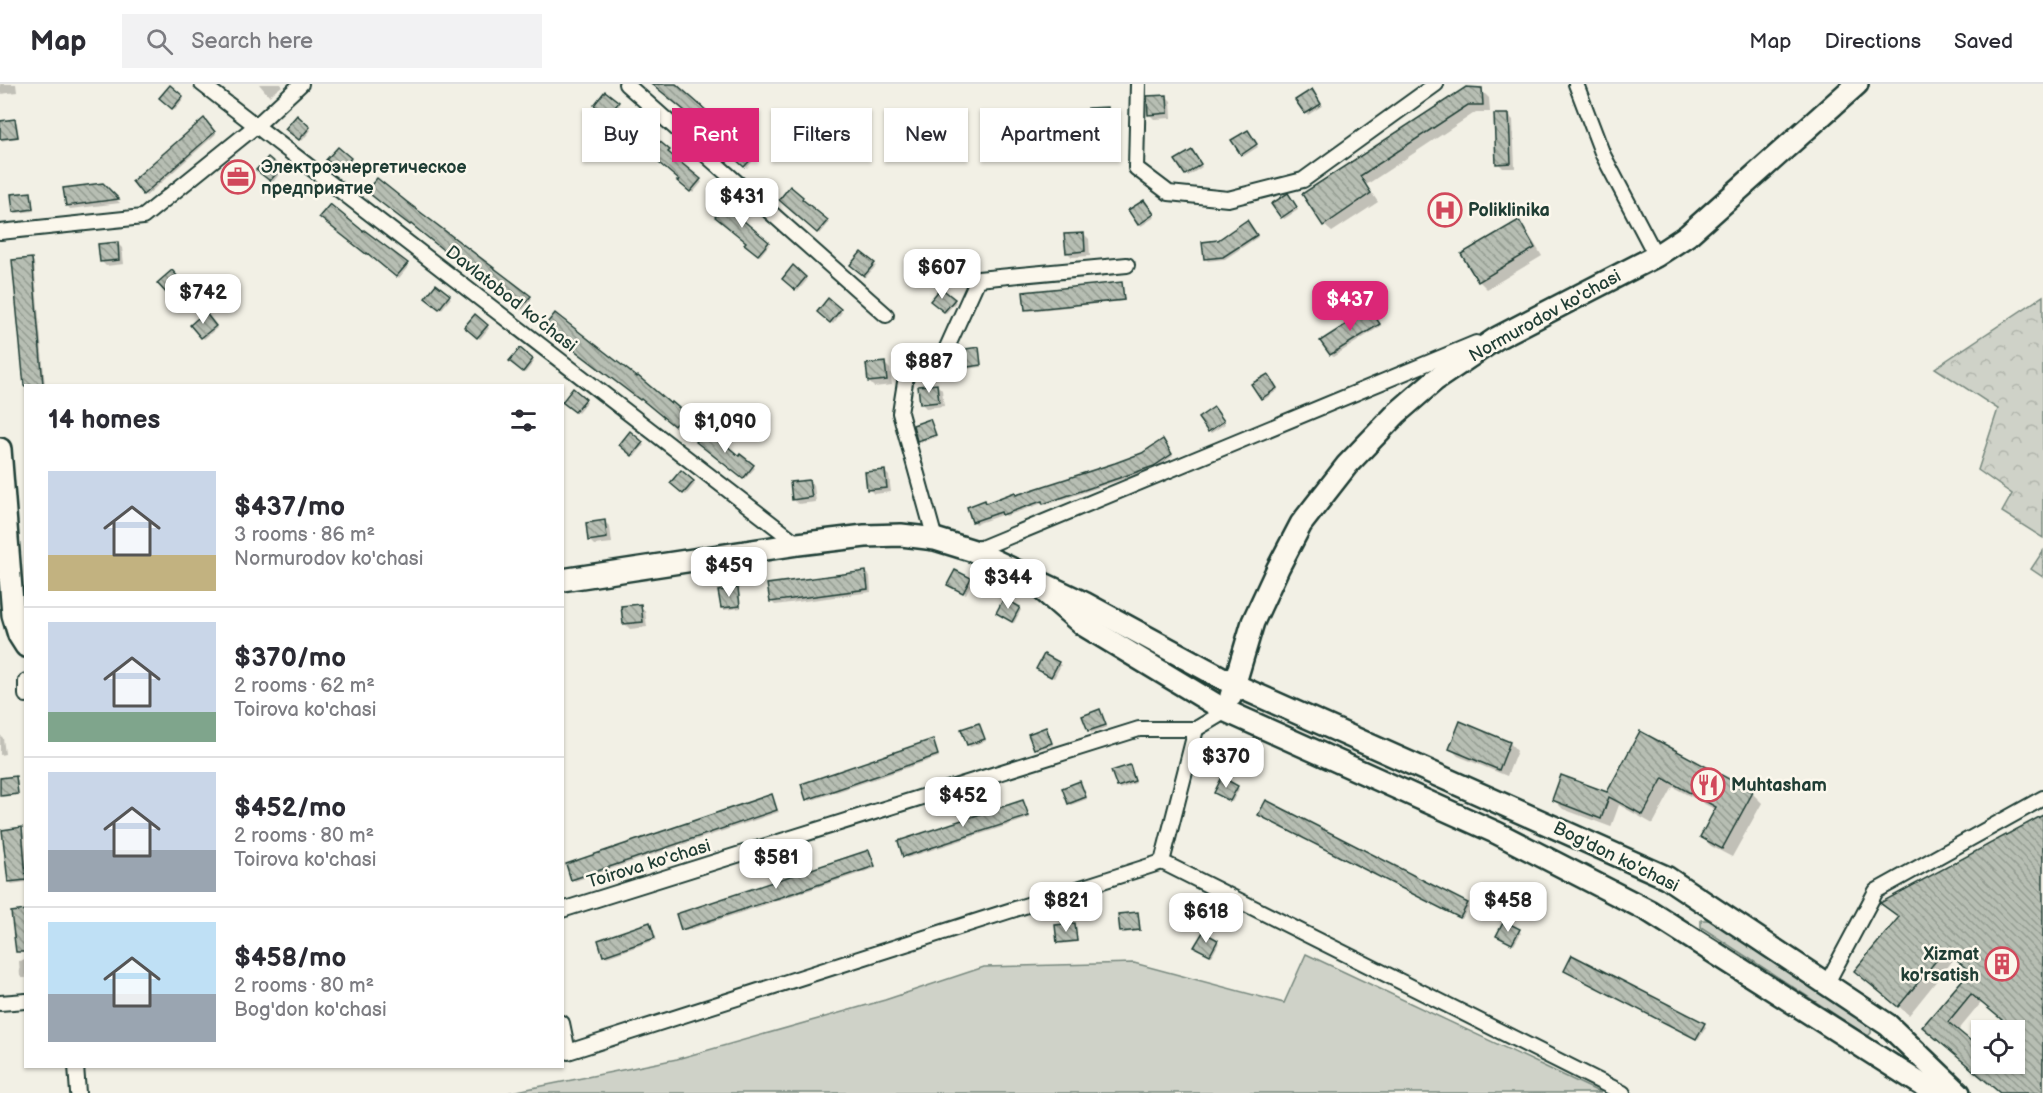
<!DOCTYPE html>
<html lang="en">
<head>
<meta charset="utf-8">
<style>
  :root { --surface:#fff; --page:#f2f2f3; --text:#2b2b33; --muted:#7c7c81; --line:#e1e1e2; --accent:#db2777 }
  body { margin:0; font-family:"Balsamiq Sans",sans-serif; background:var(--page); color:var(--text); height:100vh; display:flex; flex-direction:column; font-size:22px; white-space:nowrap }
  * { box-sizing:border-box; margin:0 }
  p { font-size:20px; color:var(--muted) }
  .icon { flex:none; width:33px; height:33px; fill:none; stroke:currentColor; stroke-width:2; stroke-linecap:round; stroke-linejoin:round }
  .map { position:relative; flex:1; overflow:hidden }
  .side { position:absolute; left:24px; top:300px; width:540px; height:684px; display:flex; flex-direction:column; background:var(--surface); border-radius:0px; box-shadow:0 2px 4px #0004 }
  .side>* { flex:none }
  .guide { position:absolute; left:582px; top:24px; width:570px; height:54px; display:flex; gap:12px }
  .controls { position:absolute; left:1971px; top:936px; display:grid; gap:12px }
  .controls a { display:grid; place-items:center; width:54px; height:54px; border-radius:0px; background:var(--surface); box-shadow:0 2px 4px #0004; font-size:30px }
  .price { position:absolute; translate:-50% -51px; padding:0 14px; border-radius:12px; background:#fff; color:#222; font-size:20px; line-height:39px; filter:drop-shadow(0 2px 3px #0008) }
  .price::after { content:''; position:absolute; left:50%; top:36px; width:18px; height:14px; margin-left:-9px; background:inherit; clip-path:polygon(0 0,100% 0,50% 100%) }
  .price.on { background:var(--accent); color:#fff }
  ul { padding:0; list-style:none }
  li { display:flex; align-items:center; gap:18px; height:150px; padding:0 24px }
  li+li { border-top:2px solid var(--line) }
  li span { display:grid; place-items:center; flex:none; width:168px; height:120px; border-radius:0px; color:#555 }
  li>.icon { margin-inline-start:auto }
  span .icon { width:72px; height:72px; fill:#fffc; stroke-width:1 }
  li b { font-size:26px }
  h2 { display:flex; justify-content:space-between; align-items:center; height:72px; padding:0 24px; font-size:26px }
  .pill { padding:0 21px; border-radius:0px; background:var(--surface); box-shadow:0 2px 4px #0004; font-size:21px; line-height:54px }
  .pill.on { background:var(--accent); color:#fff }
  header { display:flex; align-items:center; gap:36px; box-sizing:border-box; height:84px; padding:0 30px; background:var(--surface); border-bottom:2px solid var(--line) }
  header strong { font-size:28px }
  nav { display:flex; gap:33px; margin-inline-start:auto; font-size:21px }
  .search { width:420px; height:54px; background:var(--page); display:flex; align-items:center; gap:15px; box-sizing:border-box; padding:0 21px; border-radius:0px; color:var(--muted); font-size:22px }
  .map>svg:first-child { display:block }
  .green { fill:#cfd2c8; stroke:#77887e; stroke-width:1.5 }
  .forest { fill:url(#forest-crowns); stroke:#77887e; stroke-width:1.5 }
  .shadow { fill:#0003; fill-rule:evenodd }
  .building { fill:url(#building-back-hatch); stroke:#1f3d34; stroke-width:1.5; fill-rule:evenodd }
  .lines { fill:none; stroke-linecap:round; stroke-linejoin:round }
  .street-casing { stroke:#1f3d34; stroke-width:18 }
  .primary-casing { stroke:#1f3d34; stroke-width:26 }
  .street { stroke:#fbf7ec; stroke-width:14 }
  .primary { stroke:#fbf7ec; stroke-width:21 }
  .labels { text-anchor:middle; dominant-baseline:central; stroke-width:5; stroke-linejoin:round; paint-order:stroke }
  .poi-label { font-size:18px; font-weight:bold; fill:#1f3d34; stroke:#fbf7ec; text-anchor:start }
  .street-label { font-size:18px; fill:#1f3d34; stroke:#fbf7ec }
</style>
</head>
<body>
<header>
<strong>Map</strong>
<div class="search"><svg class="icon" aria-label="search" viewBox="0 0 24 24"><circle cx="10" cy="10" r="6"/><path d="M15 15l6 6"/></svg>Search here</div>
<nav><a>Map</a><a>Directions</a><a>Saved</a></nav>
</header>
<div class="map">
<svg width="2043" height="1009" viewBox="0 0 2043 1009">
  <defs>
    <pattern id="forest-crowns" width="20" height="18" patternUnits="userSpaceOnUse" patternTransform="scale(1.5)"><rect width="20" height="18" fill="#cfd2c8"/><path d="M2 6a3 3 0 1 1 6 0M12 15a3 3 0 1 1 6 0" fill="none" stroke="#b1b5ac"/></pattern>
    <pattern id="building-back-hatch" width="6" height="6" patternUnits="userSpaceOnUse" patternTransform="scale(1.5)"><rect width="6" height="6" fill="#b7beb3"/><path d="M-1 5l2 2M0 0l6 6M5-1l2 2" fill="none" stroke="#949c92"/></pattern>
  </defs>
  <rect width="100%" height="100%" fill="#f2f0e5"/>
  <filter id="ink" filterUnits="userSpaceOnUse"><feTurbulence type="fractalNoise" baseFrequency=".0167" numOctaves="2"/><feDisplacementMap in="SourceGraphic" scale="12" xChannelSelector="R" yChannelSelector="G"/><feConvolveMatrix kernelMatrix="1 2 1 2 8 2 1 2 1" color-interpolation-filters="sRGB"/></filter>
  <g filter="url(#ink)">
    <g class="green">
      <path d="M1701 836H1710L1860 936 1871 943V949L1868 952 1701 843Z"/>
      <path d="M1306 870 1601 1009H507L677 975 885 916 984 883 1134 879 1284 919Z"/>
    </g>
    <g class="forest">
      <path d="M2043 212V454L2002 428 2012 410 1978 386 1998 325 1935 284Z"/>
      <path d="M2043 467V493L2031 485Z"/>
    </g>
    <g class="shadow">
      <path d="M0 0H16L17 8 0 10Z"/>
      <path d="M259 0H281L282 2 269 12Z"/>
      <path d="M656 0H677L681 4 680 5 756 73 747 84Z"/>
      <path d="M170 3 184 15 175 26 161 14Z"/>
      <path d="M1481 6 1489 14 1490 28H1476L1366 101 1378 118 1332 148 1324 141 1304 110Z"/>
      <path d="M605 9 620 21 610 32 596 20Z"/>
      <path d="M1314 9 1322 22 1308 31 1297 16Z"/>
      <path d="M1166 12 1171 17 1172 34 1154 35 1149 30Z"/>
      <path d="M1108 24 1113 29 1114 46 1096 47 1091 42Z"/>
      <path d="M1508 31 1513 36 1515 84H1503L1498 79Z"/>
      <path d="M297 33 311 46 302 57 287 45Z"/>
      <path d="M15 36 17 39 19 54 1 57 0 38Z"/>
      <path d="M204 36 216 50 146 112 134 97Z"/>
      <path d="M1250 49 1258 63 1244 72 1242 70Z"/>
      <path d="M657 57 671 69 669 71 702 98 693 109 679 97 680 96Z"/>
      <path d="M338 65 352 77 343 88 328 76Z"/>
      <path d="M1193 69 1202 83 1188 92 1186 90Z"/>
      <path d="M268 75 282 87 273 98 258 86Z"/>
      <path d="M102 101 120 119 70 125 67 121Z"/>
      <path d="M790 104 829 139 820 150 781 115Z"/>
      <path d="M30 109 32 111 34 127 17 129 15 127Z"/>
      <path d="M370 109 530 213 532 215 523 226Z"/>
      <path d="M1290 113 1298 126 1284 135 1274 120Z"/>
      <path d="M1146 120 1155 133 1141 142 1139 140Z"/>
      <path d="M726 122 740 133 739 135 769 161 760 172 746 160 748 158Z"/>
      <path d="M323 135 407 181 408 183 399 194 370 169 369 171Z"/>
      <path d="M1518 138 1526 146 1542 172 1487 205 1479 197Z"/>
      <path d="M1249 140 1258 153 1225 175 1208 177 1206 175 1219 157Z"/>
      <path d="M1084 150 1089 155 1090 172 1072 173 1067 168Z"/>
      <path d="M117 159 122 164 124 180 106 182 101 177Z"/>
      <path d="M862 170 876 182 866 193 852 181Z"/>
      <path d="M31 175 34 178 45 302H26V309L14 177Z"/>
      <path d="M793 183 807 196 798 207 784 194Z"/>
      <path d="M172 188 184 202 172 213 159 199Z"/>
      <path d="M1121 200 1123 202 1125 217 1029 227 1026 225Z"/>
      <path d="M437 202 451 214 441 226 427 213Z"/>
      <path d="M941 206 956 218 946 229 932 217Z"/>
      <path d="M828 216 842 228 833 240 819 228Z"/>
      <path d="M1372 229 1381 242 1333 273 1323 257Z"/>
      <path d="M204 230 217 244 204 255 192 241Z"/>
      <path d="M475 232 489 244 480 255 466 243Z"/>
      <path d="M548 244 671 322 672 320 686 332 677 343 644 316 643 317Z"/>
      <path d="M978 265 980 267 982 283 965 285 963 283Z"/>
      <path d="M520 266 534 278 525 289 511 277Z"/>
      <path d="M885 280 890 285 892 301 874 303 869 298Z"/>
      <path d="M1269 293 1278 306 1264 316 1262 314Z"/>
      <path d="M937 301 942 306 944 322 926 324 921 319Z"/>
      <path d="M573 306 587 318 578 329 563 317Z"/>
      <path d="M1216 327 1225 340 1211 349 1209 347Z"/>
      <path d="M929 337 937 353 921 358 919 356Z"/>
      <path d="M630 349 644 361 635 372 621 361Z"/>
      <path d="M1164 359 1173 372 1156 384 1046 421 1043 419 1006 432 1004 430 976 440 974 438 969 423 1017 413 1142 370Z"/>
      <path d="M700 360 739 374 741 372 755 384 745 395Z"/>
      <path d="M884 387 889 392 891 408 874 410 869 405Z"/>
      <path d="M681 388 695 400 686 411 672 399Z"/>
      <path d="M809 397 814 402 816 418 798 420 793 415Z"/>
      <path d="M605 438 610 443 612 459 594 461 589 456Z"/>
      <path d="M866 488 870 492 871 508 775 521 771 517Z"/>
      <path d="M956 488 972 498 966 510 951 503Z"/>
      <path d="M737 506 739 508 741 524 724 526 722 524Z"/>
      <path d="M640 522 645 527 647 543 630 545 625 540Z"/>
      <path d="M1019 524 1021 526 1014 539 1000 531Z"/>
      <path d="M562 538 565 554H562Z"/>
      <path d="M1044 572 1061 581 1054 594 1039 586Z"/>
      <path d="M1100 627 1107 643 1091 649 1084 632Z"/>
      <path d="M1461 639 1510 659 1517 667 1507 692 1458 672 1450 664Z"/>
      <path d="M979 641 986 657 970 663 968 660Z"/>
      <path d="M1046 645 1053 661 1037 666 1035 664Z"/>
      <path d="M1641 650 1752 709 1762 719 1732 773 1711 762 1702 753 1716 726 1673 703 1653 740 1619 721 1611 743 1563 725 1554 716 1608 710Z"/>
      <path d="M0 651 3 654 5 670 0 671Z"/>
      <path d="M932 657 939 673 810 717 808 715Z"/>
      <path d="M1129 683 1136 699 1120 705 1118 703Z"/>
      <path d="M15 693 17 695 19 711 2 713 0 711V695Z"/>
      <path d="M1080 699 1087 715 1071 721 1069 719Z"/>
      <path d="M1237 703 1239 705 1232 718 1218 710Z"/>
      <path d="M771 712 779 728 575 797 573 795Z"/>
      <path d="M1023 718 1030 734 907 774 905 772Z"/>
      <path d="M2043 732V1009H2001L1924 943 1971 888 1954 875 1909 931 1856 887 1900 834 1883 819ZM1981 919 2018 950 2014 980H1982L1957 948Z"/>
      <path d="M1262 733 1467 820 1469 822 1462 835Z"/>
      <path d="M21 745 23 747 26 768V798L12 800 10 798Z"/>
      <path d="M869 768 876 784 685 847 683 845Z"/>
      <path d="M1137 830 1139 832 1141 847 1124 849 1122 847Z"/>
      <path d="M649 840 656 856 607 873 605 871Z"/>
      <path d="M1074 840 1076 842 1078 858 1061 860 1059 858Z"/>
      <path d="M1519 847 1521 849 1514 861 1498 852Z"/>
      <path d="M1203 850 1219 859 1212 872 1198 865Z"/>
      <path d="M26 876V894H22L20 892 19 877Z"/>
      <path d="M1568 889 1704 941 1706 943 1699 955Z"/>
    </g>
    <g class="building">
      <path d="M652 0H676L756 70 744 83 684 29 685 27Z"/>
      <path d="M170 1 183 12 172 25 159 14Z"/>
      <path d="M1466 3 1482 4 1483 21H1468L1360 92 1371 109 1323 142 1302 110Z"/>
      <path d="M1312 5 1321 20 1305 30 1295 16Z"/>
      <path d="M605 7 619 18 608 32 594 21Z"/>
      <path d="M1167 11 1168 29 1148 31 1147 12Z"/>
      <path d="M1108 23 1110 41 1090 43 1088 24Z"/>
      <path d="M1494 30H1509L1511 79 1496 80Z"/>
      <path d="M297 31 310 43 299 56 285 45Z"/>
      <path d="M204 34 215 48 143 111 132 97Z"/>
      <path d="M15 35 18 53 0 55V37Z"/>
      <path d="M1248 46 1257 60 1241 71 1231 56Z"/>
      <path d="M657 55 670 66 668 68 701 95 690 108 677 97 679 96 646 68Z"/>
      <path d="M338 63 351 74 340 88 326 76Z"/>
      <path d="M1192 66 1201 80 1185 91 1175 76Z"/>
      <path d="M268 73 281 84 270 97 256 86Z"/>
      <path d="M377 94 407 118 531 212 520 225 442 165 411 140 410 141 380 118 366 107Z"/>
      <path d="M103 99 119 115 66 122 63 104Z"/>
      <path d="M790 102 803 113 802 115 828 136 817 149 779 116Z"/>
      <path d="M31 108 33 125 13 128 11 110Z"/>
      <path d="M1288 109 1297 123 1281 134 1271 120Z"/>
      <path d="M1144 116 1154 130 1138 141 1128 126Z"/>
      <path d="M726 119 740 130 738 132 769 158 758 171 744 160 746 158 715 133Z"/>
      <path d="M330 120 363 147 364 146 408 179 396 193 367 169 366 170 319 133Z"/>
      <path d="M1247 136 1257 151 1223 173 1204 175 1202 158 1218 156Z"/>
      <path d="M1519 136 1535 164 1478 198 1461 170Z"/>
      <path d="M1084 149 1085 167 1066 169 1064 150Z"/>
      <path d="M118 158 119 176 100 178 98 160Z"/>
      <path d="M861 168 875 179 864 192 850 181Z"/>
      <path d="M32 174 43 300 24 302 12 176Z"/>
      <path d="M793 181 806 193 795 206 782 195Z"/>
      <path d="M172 186 184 200 169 212 157 199Z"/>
      <path d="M1122 198 1124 216 1025 226 1023 208Z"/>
      <path d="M436 200 450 211 439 225 425 214Z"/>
      <path d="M941 204 955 215 944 228 930 217Z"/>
      <path d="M828 214 841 225 830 239 817 228Z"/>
      <path d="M1370 225 1380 240 1330 271 1320 257Z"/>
      <path d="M205 228 216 242 201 254 190 241Z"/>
      <path d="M555 229 637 293 638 292 671 320 672 318 685 329 674 342 641 315 640 316 544 243Z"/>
      <path d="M475 230 488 241 477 254 464 243Z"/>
      <path d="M979 263 981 281 961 284 959 266Z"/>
      <path d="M520 264 533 275 523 288 509 277Z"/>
      <path d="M885 278 887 296 868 298 866 280Z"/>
      <path d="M1268 290 1277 304 1261 315 1251 300Z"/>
      <path d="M937 300 939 318 920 320 918 302Z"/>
      <path d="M573 304 586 315 575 328 562 318Z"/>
      <path d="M1214 323 1224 337 1208 348 1198 334Z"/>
      <path d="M930 335 936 351 917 357 913 341Z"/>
      <path d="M707 345 739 372 740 370 754 381 743 395 696 358Z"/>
      <path d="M630 347 643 358 632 372 619 361Z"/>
      <path d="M1163 355 1172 370 1154 382 1043 420 1042 417 1002 431 1001 428 972 438 967 423 985 416 986 419 1015 408 1016 411 1115 379 1142 369Z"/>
      <path d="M681 386 694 397 683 410 670 399Z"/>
      <path d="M885 386 887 404 867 406 865 388Z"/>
      <path d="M809 396 812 413 792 416 790 398Z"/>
      <path d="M605 436 607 454 588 457 586 439Z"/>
      <path d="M955 486 971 494 963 509 947 501Z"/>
      <path d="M866 487 868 505 770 518 767 500Z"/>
      <path d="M738 504 740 522 721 524 718 507Z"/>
      <path d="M1004 514 1020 523 1012 538 996 529Z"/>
      <path d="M641 520 643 538 623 540 621 522Z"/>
      <path d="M1044 570 1059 578 1051 593 1036 585Z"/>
      <path d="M1100 625 1106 641 1088 647 1082 632Z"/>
      <path d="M1460 637 1510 658 1499 686 1449 665Z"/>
      <path d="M979 639 985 655 967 661 961 645Z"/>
      <path d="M1046 643 1052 659 1034 665 1028 650Z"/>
      <path d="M1640 647 1753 708 1722 765 1700 753 1716 723 1663 694 1643 731 1609 713 1601 735 1552 716 1561 691 1607 708Z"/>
      <path d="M933 655 938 671 806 716 801 700Z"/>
      <path d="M1130 681 1135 697 1117 703 1111 687Z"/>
      <path d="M16 692 18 710 0 712V694Z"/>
      <path d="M1222 693 1238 702 1230 717 1214 709Z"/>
      <path d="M1080 697 1086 713 1068 720 1062 704Z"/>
      <path d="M772 710 777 726 571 796 566 780Z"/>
      <path d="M1023 716 1029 732 903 773 898 757Z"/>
      <path d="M1266 716 1468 819 1460 834 1258 731Z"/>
      <path d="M2043 731V1009H2000L1922 943 1970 887 1944 867 1898 923 1854 887 1899 833 1880 819ZM1971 910 2014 946V980H1982V966L1948 938Z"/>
      <path d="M22 743 26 796 8 798 2 746Z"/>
      <path d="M869 766 875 782 681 846 676 830Z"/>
      <path d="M26 826V868H16L11 828Z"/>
      <path d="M1138 828 1140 846 1120 848 1118 830Z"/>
      <path d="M1504 837 1520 845 1512 860 1496 852Z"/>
      <path d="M650 838 655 854 603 872 598 856Z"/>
      <path d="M1075 839 1077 857 1057 859 1055 841Z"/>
      <path d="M1203 848 1218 856 1210 871 1194 863Z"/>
      <path d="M1572 871 1705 939 1696 955 1564 887Z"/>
    </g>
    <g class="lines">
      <g class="street-casing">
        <g id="street">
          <path d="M202 0 798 460"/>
          <path d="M626 0 886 231"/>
          <path d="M1138 0 1136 84 1169 109 1228 115 1303 96 1436 0"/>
          <path d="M1576 0 1603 71 1656 172"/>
          <path d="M0 148 143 133 257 41 301 0"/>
          <path d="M935 455 900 329 907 286 945 268 978 195 1127 181"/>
          <path d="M974 467 1476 259"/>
          <path d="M26 597V611"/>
          <path d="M1196 645 1162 778 1623 1009"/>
          <path d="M562 826 1139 645H1196L1226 627"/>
          <path d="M1827 899 1876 807 2043 714"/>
          <path d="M0 919 26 917"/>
          <path d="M562 939 568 968 1162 778"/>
          <path d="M76 982 78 1009"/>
        </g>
      </g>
      <g class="primary-casing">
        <g id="primary">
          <path d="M0 365 13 531 19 551 26 562"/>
          <path d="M562 496 798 460 865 452 901 451 919 453 935 455 974 467 1084 519 1235 601 1666 793 1888 941 1959 1009"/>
          <path d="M1045 508 1082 540 1226 627 1497 749 1649 827 1935 1009"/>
          <path d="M1231 612 1253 538 1278 484 1301 440 1347 381 1397 329 1435 296 1497 254 1656 172 1688 151 1857 0"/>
        </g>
      </g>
      <use href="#street" class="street"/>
      <use href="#primary" class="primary"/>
    </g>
  </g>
  <defs>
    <g id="office-ring" transform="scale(1.725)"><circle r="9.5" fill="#fbf7ec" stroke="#d1495b" stroke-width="1.5"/><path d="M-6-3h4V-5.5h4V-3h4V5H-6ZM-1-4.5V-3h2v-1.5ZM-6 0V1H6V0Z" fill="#d1495b"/></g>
    <g id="hospital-ring" transform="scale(1.725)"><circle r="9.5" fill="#fbf7ec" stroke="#d1495b" stroke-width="1.5"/><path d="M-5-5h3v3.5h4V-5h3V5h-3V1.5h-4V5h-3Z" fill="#d1495b"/></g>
    <g id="restaurant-ring" transform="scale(1.725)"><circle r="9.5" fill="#fbf7ec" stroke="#d1495b" stroke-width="1.5"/><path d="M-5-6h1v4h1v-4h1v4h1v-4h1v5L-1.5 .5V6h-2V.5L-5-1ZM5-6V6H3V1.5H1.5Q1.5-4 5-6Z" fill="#d1495b"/></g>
    <g id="building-ring" transform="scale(1.725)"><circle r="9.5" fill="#fbf7ec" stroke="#d1495b" stroke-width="1.5"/><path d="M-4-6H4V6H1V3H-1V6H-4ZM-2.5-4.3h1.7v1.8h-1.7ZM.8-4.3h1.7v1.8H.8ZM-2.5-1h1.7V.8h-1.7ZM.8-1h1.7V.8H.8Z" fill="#d1495b"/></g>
  </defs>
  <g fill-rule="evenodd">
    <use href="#office-ring" x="238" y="93"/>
    <use href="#hospital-ring" x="1445" y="126"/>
    <use href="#restaurant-ring" x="1708" y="701"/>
    <use href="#building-ring" x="2002" y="880"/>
  </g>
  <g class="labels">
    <g class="poi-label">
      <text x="261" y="83">Электроэнергетическое<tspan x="261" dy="21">предприятие</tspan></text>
      <text x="1468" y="126">Poliklinika</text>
      <text x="1731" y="701">Muhtasham</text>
      <text x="1979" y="870" text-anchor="end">Xizmat<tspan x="1979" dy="21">ko'rsatish</tspan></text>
    </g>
    <g class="street-label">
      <text transform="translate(511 215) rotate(38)">Davlatobod ko’chasi</text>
      <text transform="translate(1545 232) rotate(-29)">Normurodov ko'chasi</text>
      <text transform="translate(1616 773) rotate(26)">Bog'don ko'chasi</text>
      <text transform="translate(649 780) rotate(-17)">Toirova ko'chasi</text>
    </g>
  </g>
</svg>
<div class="controls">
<a><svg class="icon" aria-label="locate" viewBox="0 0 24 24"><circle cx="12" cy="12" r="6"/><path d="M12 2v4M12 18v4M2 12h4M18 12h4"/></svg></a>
</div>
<b class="price" style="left:742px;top:145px">$431</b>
<b class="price" style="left:942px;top:216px">$607</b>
<b class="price" style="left:203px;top:241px">$742</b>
<b class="price on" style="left:1350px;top:248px">$437</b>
<b class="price" style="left:929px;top:310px">$887</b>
<b class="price" style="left:725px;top:370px">$1,090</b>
<b class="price" style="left:729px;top:514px">$459</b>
<b class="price" style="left:1008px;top:526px">$344</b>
<b class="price" style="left:1226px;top:705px">$370</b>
<b class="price" style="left:963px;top:744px">$452</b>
<b class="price" style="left:776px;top:806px">$581</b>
<b class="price" style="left:1066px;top:849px">$821</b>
<b class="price" style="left:1508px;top:849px">$458</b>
<b class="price" style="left:1206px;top:860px">$618</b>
<div class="guide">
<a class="pill">Buy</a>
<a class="pill on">Rent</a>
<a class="pill">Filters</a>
<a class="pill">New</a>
<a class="pill">Apartment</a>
</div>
<section class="side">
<h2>14 homes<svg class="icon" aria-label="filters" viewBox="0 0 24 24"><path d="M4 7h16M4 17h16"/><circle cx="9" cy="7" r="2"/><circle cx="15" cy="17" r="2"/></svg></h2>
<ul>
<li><span style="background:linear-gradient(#c9d6e8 70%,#c2b280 0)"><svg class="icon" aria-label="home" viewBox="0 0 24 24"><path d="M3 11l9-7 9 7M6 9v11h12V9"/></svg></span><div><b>$437/mo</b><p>3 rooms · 86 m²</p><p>Normurodov ko'chasi</p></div></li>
<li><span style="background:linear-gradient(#c9d6e8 75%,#7fa58c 0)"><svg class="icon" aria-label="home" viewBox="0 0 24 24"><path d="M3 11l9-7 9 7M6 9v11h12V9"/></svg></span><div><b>$370/mo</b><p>2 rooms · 62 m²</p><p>Toirova ko'chasi</p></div></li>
<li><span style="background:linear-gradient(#c9d6e8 65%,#9aa5b1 0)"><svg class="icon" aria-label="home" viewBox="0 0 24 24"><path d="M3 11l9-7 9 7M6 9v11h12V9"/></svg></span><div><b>$452/mo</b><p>2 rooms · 80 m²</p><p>Toirova ko'chasi</p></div></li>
<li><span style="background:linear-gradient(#bfe0f5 60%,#9aa5b1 0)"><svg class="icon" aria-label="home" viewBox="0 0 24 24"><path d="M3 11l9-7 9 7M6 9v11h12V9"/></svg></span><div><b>$458/mo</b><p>2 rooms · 80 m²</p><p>Bog'don ko'chasi</p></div></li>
</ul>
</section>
</div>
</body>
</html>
